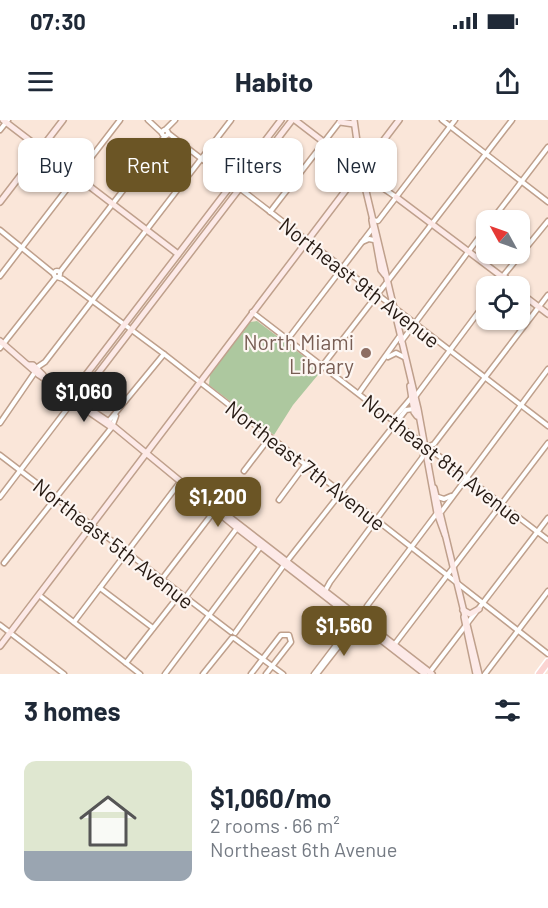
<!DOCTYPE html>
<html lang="en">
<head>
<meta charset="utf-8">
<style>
  :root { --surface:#fff; --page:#f6f6f7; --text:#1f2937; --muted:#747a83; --accent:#6b5525 }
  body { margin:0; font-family:Barlow,sans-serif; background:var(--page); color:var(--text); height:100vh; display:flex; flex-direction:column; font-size:22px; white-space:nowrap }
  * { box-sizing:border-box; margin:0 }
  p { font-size:20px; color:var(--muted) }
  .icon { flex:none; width:33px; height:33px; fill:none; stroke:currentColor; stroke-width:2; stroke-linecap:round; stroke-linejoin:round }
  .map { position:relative; height:554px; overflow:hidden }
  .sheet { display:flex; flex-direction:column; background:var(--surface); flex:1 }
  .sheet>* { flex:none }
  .banner { position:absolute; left:18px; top:18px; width:513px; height:54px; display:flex; gap:12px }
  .needle { width:39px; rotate:310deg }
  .fabs { position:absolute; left:476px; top:90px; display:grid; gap:12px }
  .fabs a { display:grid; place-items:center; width:54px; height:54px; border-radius:12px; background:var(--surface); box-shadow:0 2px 4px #0004; font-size:30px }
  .price { position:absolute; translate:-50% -51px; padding:0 14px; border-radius:12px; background:var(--accent); color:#fff; font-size:20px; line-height:39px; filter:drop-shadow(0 2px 3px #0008) }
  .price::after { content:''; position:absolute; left:50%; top:36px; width:18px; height:14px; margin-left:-9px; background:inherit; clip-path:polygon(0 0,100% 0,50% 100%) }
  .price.selected { background:#222; color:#fff }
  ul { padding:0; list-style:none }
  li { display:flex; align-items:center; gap:18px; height:150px; padding:0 24px }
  li span { display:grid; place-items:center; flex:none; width:168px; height:120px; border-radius:12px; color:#555 }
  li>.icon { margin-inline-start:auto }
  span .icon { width:72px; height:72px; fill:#fffc; stroke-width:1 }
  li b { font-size:26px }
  h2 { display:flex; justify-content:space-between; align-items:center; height:72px; padding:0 24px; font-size:26px }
  .pill { padding:0 21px; border-radius:12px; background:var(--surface); box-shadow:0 2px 4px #0004; font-size:21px; line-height:54px }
  .pill.selected { background:var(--accent); color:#fff }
  .status { display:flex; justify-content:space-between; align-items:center; height:42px; padding:0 30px; background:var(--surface); direction:ltr }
  .status svg { height:16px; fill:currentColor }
  header { display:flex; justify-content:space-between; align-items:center; height:78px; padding:0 24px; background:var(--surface); font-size:27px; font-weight:700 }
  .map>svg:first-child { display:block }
  .green { fill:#adc89f }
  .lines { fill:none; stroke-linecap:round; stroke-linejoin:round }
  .street-casing { stroke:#bfa08c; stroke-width:7 }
  .secondary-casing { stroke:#bfa08c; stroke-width:8 }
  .primary-casing { stroke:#fff; stroke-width:9 }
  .street { stroke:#fff; stroke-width:4 }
  .secondary { stroke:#fdeae8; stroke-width:5 }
  .primary { stroke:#fbd4d2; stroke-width:6 }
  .education-dot { fill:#8d6e63; stroke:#fdf6f2; stroke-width:2 }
  .labels { text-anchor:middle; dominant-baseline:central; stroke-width:4.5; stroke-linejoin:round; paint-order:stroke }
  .street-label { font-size:21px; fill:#261a13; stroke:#fdf6f2 }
  .education-label { font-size:21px; fill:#785e54; stroke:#fdf6f2; text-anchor:end }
</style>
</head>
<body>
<div class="status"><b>07:30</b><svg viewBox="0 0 49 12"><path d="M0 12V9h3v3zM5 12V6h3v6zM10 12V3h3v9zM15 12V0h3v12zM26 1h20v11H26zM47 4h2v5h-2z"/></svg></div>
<header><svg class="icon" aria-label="menu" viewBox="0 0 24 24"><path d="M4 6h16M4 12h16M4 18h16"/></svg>Habito<svg class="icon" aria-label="share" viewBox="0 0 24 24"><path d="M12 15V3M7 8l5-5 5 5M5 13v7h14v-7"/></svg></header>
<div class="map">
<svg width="548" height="554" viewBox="0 0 548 554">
  <rect width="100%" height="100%" fill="#fae6d9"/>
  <path class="green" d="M257 201 322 250 293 285 274 315 209 265 210 255 250 202Z"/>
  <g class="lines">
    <g class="street-casing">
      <g id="street">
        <path d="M148 0 162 13"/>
        <path d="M442 0 548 82"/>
        <circle cx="165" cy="13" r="3"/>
        <path d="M0 10 8 0"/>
        <path d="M165 10 175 0"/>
        <path d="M168 13 548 306"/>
        <path d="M325 23 349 41"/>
        <path d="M371 60 396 77"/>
        <path d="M270 92 341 0"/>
        <path d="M372 100 378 101 455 0"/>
        <path d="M492 100 548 27"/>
        <path d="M0 110 54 154"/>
        <path d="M362 122 369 119 374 120"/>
        <circle cx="57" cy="154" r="3"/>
        <path d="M60 152 165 16"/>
        <path d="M0 156 120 0"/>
        <path d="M503 156 548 101"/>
        <path d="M57 157 63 159 164 234 548 534"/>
        <path d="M496 166 500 161"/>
        <path d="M252 192 548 420"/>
        <path d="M288 219 372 109"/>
        <path d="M401 222 486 108"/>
        <path d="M0 228 56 157"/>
        <path d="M388 237 396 233 404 237"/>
        <path d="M323 245 512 0"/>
        <path d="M36 248 45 242 231 0"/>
        <path d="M359 273 399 217"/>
        <path d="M415 277 486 182"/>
        <path d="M395 301V297L411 278"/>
        <path d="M108 302 164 234"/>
        <path d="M0 303 35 252"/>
        <path d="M0 335 231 512"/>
        <path d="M244 351 270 317"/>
        <path d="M0 377 73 281"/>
        <path d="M438 377 444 379 451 376"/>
        <path d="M279 380 305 345"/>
        <path d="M442 391 548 249"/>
        <path d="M4 443 112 307 116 296"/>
        <path d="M162 459 215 390"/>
        <path d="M100 468 153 508"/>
        <path d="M325 471 330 462 422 338 426 328 434 324 548 175"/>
        <path d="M39 475 140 554"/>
        <path d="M185 478 237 408"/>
        <path d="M361 499 367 486 437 393"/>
        <path d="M74 502 180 362"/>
        <path d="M0 505 64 554"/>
        <path d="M235 513 284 445 406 290 413 289"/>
        <path d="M234 518 283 554"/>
        <path d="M394 525 548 323"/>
        <path d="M126 543 180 474"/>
        <path d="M430 552 548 398"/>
        <path d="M165 554 261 426"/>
        <path d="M203 554 232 518"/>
        <path d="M251 554 281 515H289L291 522 266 554"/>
        <path d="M314 554 355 500"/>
        <path d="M317 554 352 509 360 503"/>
        <path d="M485 554 548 471"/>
      </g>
    </g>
    <g class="secondary-casing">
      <g id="secondary">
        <path d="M3 0 178 134"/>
        <path d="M295 0 325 23"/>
        <path d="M354 0 361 50 418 289 437 393 445 415"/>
        <path d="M340 2 354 4"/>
        <path d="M396 77 501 156"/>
        <path d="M0 82 63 0"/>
        <path d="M372 100 381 150 385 155"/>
        <circle cx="503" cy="160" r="3.5"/>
        <path d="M519 172 548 194"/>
        <path d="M0 221 39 255 106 300 237 408 425 554"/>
        <path d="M29 245H33L43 255"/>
        <path d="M410 266 414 292 417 296"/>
        <path d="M67 274 82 260 281 0"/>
        <path d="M72 278 79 285 111 307"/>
        <path d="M74 278 79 277 89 265 292 0"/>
        <path d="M434 368 479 554"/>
        <path d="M196 374 201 375 432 554"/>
        <path d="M463 490 470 494 479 489"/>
        <path d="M464 497 476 554"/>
        <path d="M0 526 399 0"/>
      </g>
    </g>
    <g class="primary-casing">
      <path id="primary" d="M539 554 548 542"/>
    </g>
    <use href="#street" class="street"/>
    <use href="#secondary" class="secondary"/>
    <use href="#primary" class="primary"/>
  </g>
  <circle class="education-dot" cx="366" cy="233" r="6"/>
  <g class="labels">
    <g class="street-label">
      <text transform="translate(360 162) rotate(38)">Northeast 9th Avenue</text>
      <text transform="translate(443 339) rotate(38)">Northeast 8th Avenue</text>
      <text transform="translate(306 345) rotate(38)">Northeast 7th Avenue</text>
      <text transform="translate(114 423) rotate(38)">Northeast 5th Avenue</text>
    </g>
    <g class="education-label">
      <text x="354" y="221">North Miami<tspan x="354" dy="24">Library</tspan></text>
    </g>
  </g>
</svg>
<div class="fabs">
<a><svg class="needle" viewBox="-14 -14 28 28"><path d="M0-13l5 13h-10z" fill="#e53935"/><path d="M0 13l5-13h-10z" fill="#747a83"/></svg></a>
<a><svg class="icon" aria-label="locate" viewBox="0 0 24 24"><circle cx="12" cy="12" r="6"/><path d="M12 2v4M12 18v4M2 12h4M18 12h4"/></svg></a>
</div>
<b class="price selected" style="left:84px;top:303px">$1,060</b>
<b class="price" style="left:218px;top:408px">$1,200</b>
<b class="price" style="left:344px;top:537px">$1,560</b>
<div class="banner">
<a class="pill">Buy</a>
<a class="pill selected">Rent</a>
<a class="pill">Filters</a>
<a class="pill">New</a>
</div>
</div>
<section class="sheet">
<h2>3 homes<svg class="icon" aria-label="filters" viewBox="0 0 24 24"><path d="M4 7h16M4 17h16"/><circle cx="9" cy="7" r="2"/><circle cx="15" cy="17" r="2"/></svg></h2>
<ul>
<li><span style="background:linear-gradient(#dfe7d0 75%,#9aa5b1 0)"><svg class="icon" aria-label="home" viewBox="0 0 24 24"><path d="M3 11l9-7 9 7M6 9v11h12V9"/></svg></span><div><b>$1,060/mo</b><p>2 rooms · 66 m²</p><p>Northeast 6th Avenue</p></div></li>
</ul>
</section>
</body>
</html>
